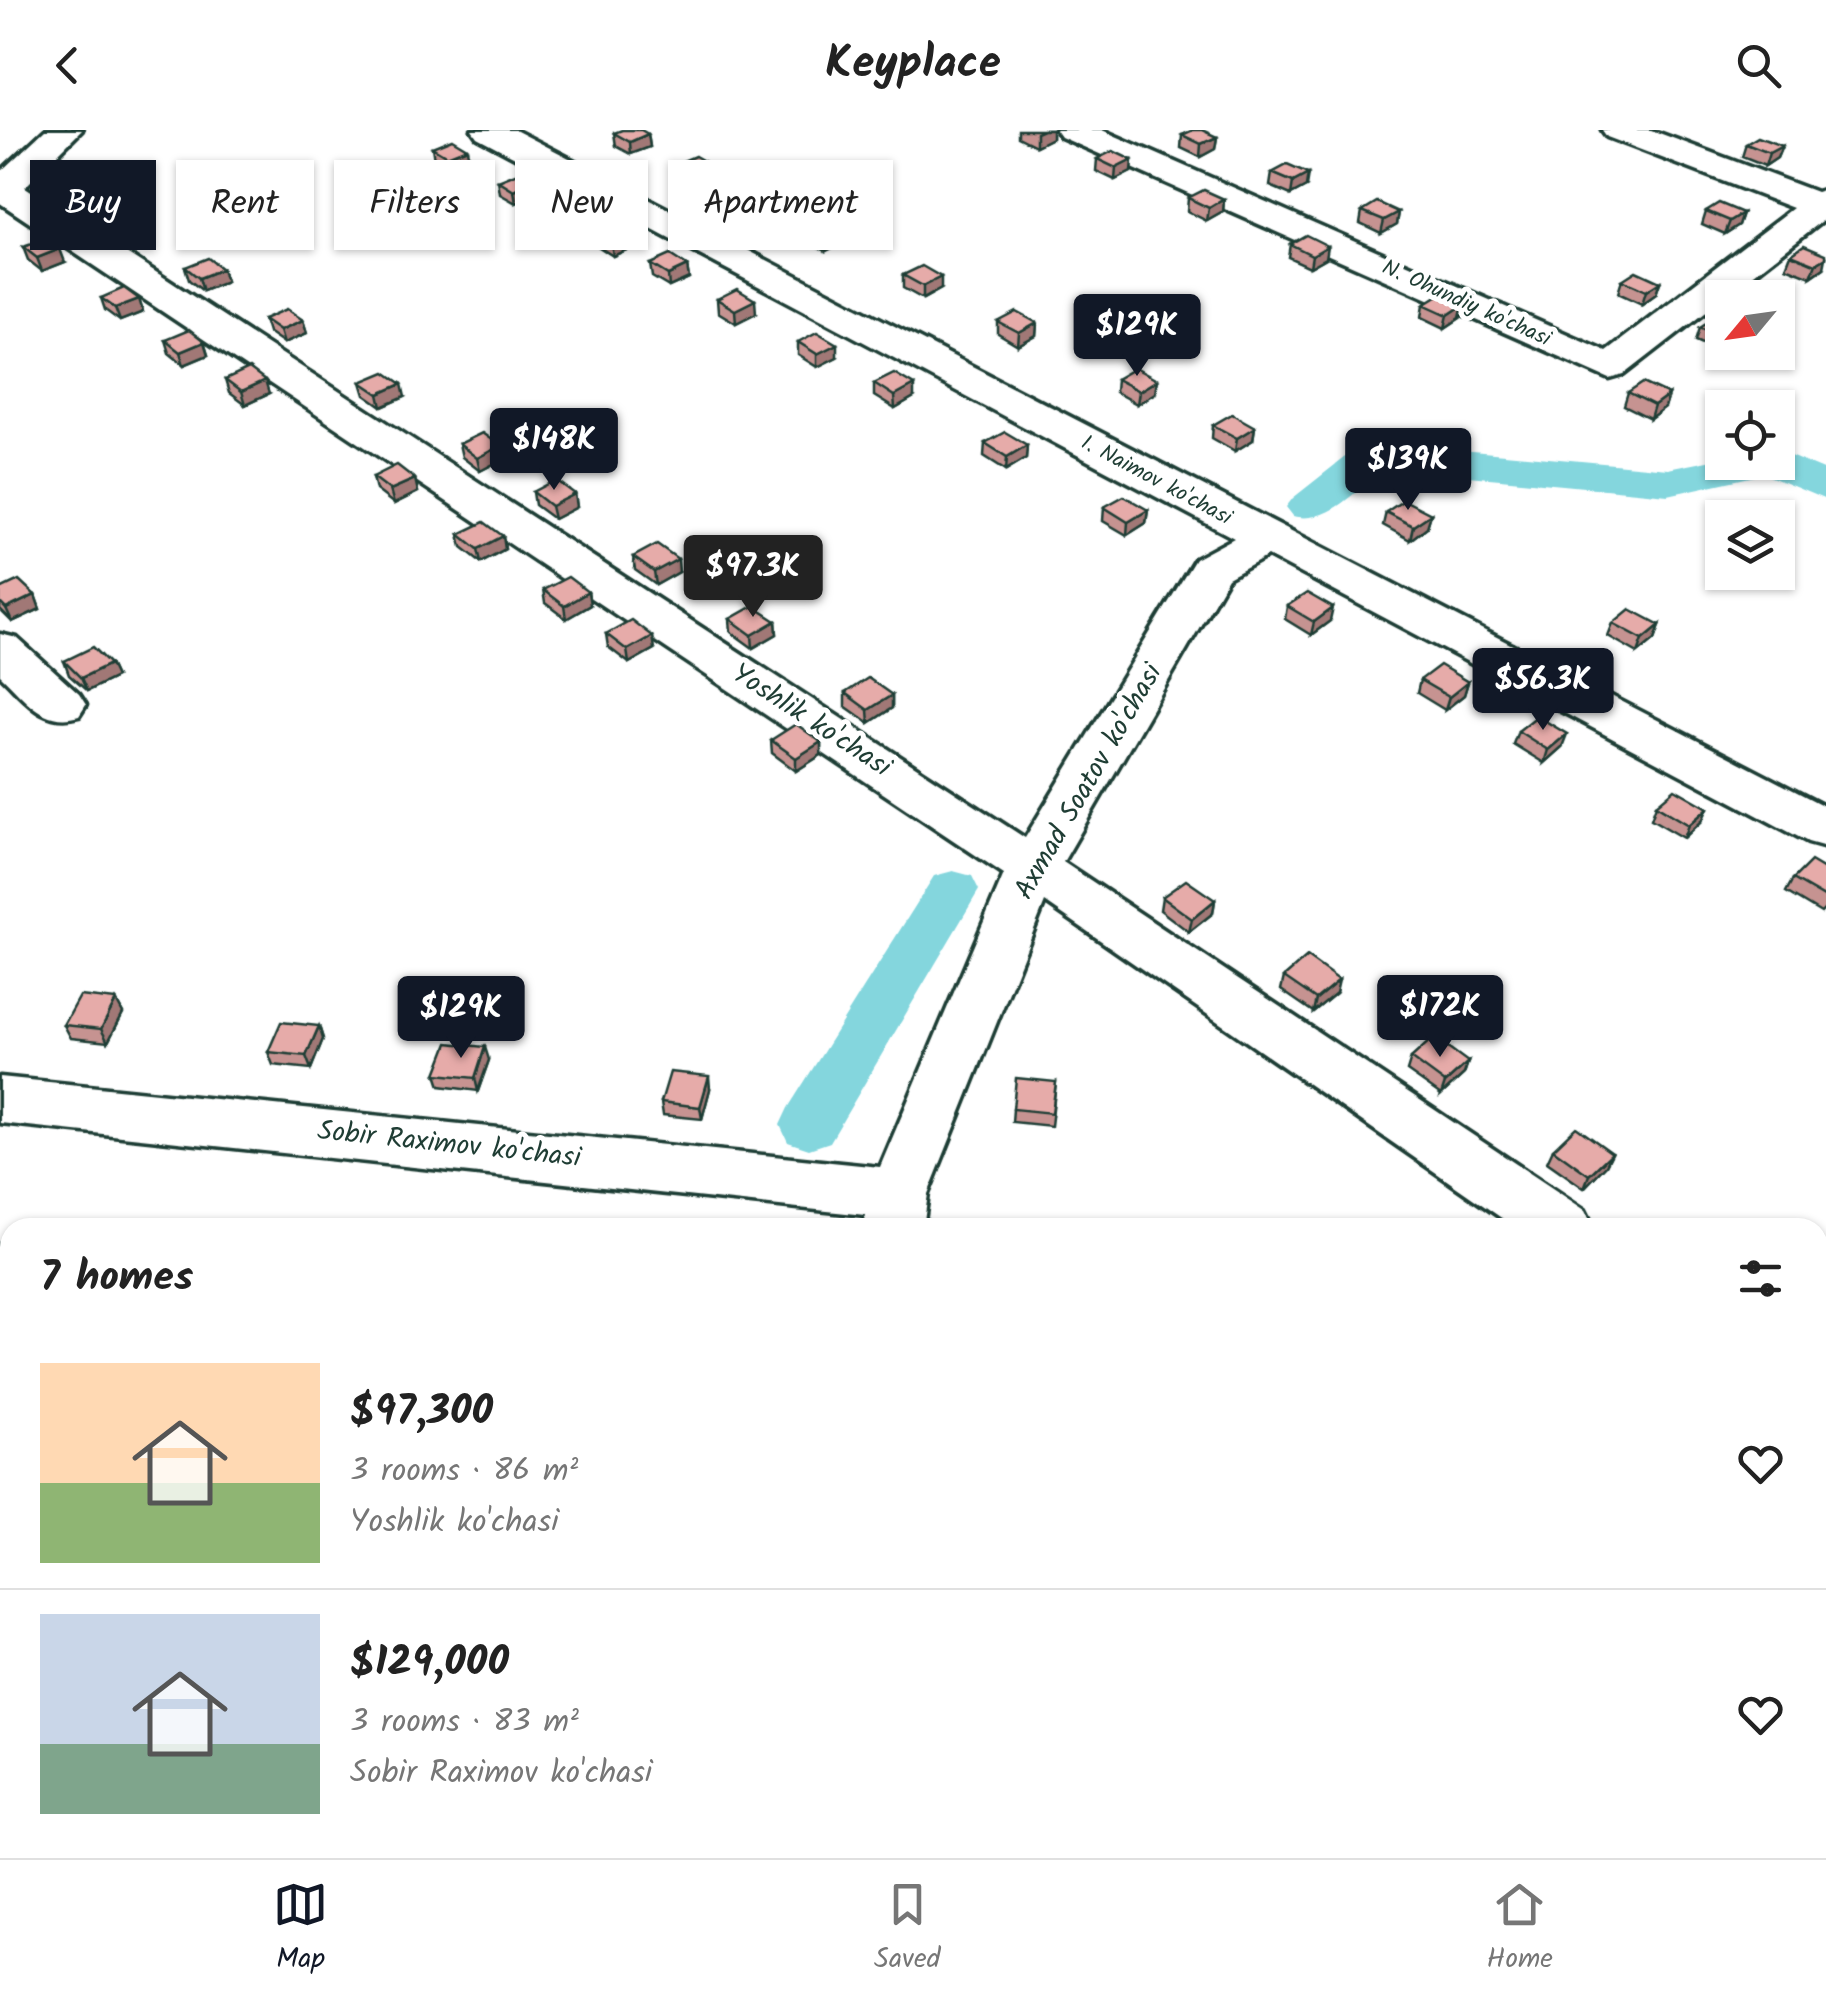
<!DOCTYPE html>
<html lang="en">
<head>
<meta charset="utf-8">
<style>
  :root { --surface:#fff; --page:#f2f2f2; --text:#222; --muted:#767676; --line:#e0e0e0; --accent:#111827 }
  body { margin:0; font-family:Kalam,sans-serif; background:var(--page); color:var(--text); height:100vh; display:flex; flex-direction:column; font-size:38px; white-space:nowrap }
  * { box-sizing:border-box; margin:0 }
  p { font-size:32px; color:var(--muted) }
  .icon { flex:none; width:55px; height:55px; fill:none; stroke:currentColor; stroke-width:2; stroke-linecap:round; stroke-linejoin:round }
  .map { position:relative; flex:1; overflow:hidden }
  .sheet { position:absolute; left:0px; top:1088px; width:1828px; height:642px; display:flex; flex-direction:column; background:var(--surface); border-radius:30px 30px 0 0; box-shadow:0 2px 8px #0004 }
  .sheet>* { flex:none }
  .hud { position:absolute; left:30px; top:30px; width:1000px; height:90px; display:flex; gap:20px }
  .needle { width:65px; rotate:241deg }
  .fabs { position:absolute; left:1705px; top:150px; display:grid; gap:20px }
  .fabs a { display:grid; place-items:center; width:90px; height:90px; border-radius:0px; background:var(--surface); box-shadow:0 2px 8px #0004; font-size:50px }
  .price { position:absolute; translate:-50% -85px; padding:0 22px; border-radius:10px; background:var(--accent); color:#fff; font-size:32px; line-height:65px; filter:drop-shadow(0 2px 5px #0008) }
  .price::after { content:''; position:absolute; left:50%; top:60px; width:30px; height:22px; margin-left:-15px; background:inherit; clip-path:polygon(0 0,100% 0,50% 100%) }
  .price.active { background:#222; color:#fff }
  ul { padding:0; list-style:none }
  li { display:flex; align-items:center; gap:30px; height:250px; padding:0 40px }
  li+li { border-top:2px solid var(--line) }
  li span { display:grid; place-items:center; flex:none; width:280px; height:200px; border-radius:0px; color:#555 }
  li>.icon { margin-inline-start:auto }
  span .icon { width:120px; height:120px; fill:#fffc; stroke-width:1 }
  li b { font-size:42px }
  h2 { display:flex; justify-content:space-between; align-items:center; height:120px; padding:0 40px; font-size:42px }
  .pill { padding:0 35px; border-radius:0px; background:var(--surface); box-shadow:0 2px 8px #0004; font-size:35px; line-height:90px }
  .pill.active { background:var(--accent); color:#fff }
  header { display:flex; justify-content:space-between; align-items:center; height:130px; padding:0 40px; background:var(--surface); font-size:45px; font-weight:800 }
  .menu { display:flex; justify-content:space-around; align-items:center; height:140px; border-top:2px solid var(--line); background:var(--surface); font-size:28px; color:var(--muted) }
  .menu a { display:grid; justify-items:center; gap:5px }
  .menu .active { color:var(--accent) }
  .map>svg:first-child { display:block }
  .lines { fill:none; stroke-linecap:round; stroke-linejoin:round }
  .canal { fill:#84d6dd; fill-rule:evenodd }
  .minor-casing { stroke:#1f3d34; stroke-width:7 }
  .tertiary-casing { stroke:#1f3d34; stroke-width:7 }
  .minor { fill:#fff; fill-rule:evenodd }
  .tertiary { fill:#fff; fill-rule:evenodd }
  .wall { fill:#c69391; stroke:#1f3d34; stroke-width:2.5 }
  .shaded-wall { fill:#a17876; stroke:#1f3d34; stroke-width:2.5 }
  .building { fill:#e6aba9; stroke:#1f3d34; stroke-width:2.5 }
  .labels { text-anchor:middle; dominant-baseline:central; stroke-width:10; stroke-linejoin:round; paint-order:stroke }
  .far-street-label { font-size:22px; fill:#1f3d34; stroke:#fff }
  .street-label { font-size:28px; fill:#1f3d34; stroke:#fff }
</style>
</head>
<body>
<header><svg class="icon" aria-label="back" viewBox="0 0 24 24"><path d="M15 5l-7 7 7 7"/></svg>Keyplace<svg class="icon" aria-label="search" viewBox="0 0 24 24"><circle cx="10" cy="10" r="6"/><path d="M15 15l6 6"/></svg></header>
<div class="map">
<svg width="1826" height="1728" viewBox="0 0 1826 1728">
  <rect width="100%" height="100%" fill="#fff"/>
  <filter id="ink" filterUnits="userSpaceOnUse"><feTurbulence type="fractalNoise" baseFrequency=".01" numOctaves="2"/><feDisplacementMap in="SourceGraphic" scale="20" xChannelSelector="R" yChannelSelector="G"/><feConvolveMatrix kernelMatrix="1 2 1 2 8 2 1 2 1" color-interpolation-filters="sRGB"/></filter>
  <g filter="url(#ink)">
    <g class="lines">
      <g class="canal">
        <path d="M1374 312 1668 339 1722 328V332H1778V321L1826 341V370L1764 344 1668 365 1383 338C1357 360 1328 395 1293 386L1286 377 1293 368 1359 316Z"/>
        <path d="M953 741 972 746 979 760 830 1012 809 1019 788 1012 780 995 788 978 934 746Z"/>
        <path d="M110 1720H189L185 1728H107Z"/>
      </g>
      <g class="minor-casing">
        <g id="minor">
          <path d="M472 0H515L1826 677V717L1808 712 1268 426 1228 448 1063 732 1585 1080 1594 1098H1516L1045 772 928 1064 923 1098H863L865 1085 0 993V947L880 1037 1004 744 0 73V49L16 51 1025 708 1195 429 1234 408 477 7Z"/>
          <path d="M1056 0H1102L1606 221 1793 78 1607 7 1602 0H1651L1816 62 1826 59V88L1624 245 1610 249 1061 7Z"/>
          <path d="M0 504 17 508 79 564 86 575 79 586C42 597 25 568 0 545Z"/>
          <path d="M1818 1240 1826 1243V1304L1818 1301Z"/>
          <path d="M752 1720H828L827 1728H751Z"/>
        </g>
      </g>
      <g class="tertiary-casing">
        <path id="tertiary" d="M45 0H82L13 69 0 72V42Z"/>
      </g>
      <use href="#minor" class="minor"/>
      <use href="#tertiary" class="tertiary"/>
    </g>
    <g class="wall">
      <path d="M1018 0H1052V8L1036 16 1018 7Z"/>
      <path d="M614 3 648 4 650 17 631 24 616 16Z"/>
      <path d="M1182 5 1217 7 1215 19 1200 27 1181 18Z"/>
      <path d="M1746 14 1782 16 1777 28 1765 36 1742 27Z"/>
      <path d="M432 17 469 31 450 39 434 30Z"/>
      <path d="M1097 29 1132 30 1131 42 1115 50 1096 41Z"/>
      <path d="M676 34 711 35 712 48 694 56 678 46Z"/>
      <path d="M1272 43 1306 57 1291 65 1270 56Z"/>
      <path d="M498 51 536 65 516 73 500 64Z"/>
      <path d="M62 59 101 72 79 81 66 71Z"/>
      <path d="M730 60 766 62V74L748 83 731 73Z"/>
      <path d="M1188 68 1224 69 1223 82 1207 91 1187 81Z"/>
      <path d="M1362 81 1399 82 1397 94 1381 103 1360 93Z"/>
      <path d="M1706 81 1743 83 1739 95 1725 104 1702 94Z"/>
      <path d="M807 98 844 112 826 121 807 111Z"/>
      <path d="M595 103 631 104 633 117 613 126 596 115Z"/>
      <path d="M1290 114 1326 128 1310 137 1288 127Z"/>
      <path d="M23 117 65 132 42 141 28 130Z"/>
      <path d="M1791 124 1824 138 1811 147 1786 137Z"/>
      <path d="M650 134 687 136 689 148 669 157 652 147Z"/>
      <path d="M185 137 222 139 226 152 203 161 189 150Z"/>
      <path d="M903 145 941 159 923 169 903 158Z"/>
      <path d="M1622 150 1660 152 1656 164 1642 174 1618 163Z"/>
      <path d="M101 168 139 169 143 182 120 191 105 180Z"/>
      <path d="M717 169 756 183 736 193 718 182Z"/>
      <path d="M1424 174 1460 188 1445 198 1422 187Z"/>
      <path d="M264 189 303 190 307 203 284 213 268 202Z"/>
      <path d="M1722 191V220L1721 221 1696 210 1700 197Z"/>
      <path d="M998 192 1037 193 1036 206 1018 216 998 204Z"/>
      <path d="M165 210 204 212 208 225 184 235 169 223Z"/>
      <path d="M798 212 837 227 817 237 798 225Z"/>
      <path d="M1116 249 1155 263 1137 274 1115 262Z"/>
      <path d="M225 250 269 264 245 275 229 263Z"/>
      <path d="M361 252 405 267 382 277 365 265Z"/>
      <path d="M874 253 914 268 895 279 874 266Z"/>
      <path d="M1628 263 1669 265 1665 278 1650 289 1624 276Z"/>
      <path d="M1213 295 1255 297 1253 310 1235 321 1212 308Z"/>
      <path d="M985 313 1027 315 1026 328 1006 340 984 326Z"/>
      <path d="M459 314 503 329 480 341 462 327Z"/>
      <path d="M373 347 415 349 418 362 394 374 376 360Z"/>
      <path d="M533 362 575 364 577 377 554 389 535 375Z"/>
      <path d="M1104 377 1148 380 1146 393 1127 405 1103 391Z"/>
      <path d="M1386 382 1431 384 1427 397 1410 410 1383 395Z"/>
      <path d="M459 404 503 406 505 419 481 432 462 417Z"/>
      <path d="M633 427 679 442 656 455 635 440Z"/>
      <path d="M0 459 35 465 40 479 12 492 0 480Z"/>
      <path d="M543 460 588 462 590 475 566 489 545 473Z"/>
      <path d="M1287 476 1330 491 1311 505 1285 489Z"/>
      <path d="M730 489 776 491 777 504 753 518 731 502Z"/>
      <path d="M1613 493 1660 495 1655 509 1638 523 1608 506Z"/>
      <path d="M606 504 654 519 629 533 608 517Z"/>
      <path d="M64 531 110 534 116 547 87 561 69 545Z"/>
      <path d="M1420 550 1468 552 1464 565 1445 580 1417 563Z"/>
      <path d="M845 563 892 565V578L869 593 845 576Z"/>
      <path d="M1518 601 1562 617 1544 633 1513 614Z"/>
      <path d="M771 610 821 612V625L796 641 772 623Z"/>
      <path d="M1656 675 1702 691 1684 708 1651 689Z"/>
      <path d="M1826 740V778L1821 783 1786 762 1793 749Z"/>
      <path d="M1162 767 1215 770 1213 783 1189 802 1160 780Z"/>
      <path d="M1284 847 1336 863 1313 882 1281 860Z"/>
      <path d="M116 870 123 883 108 912 71 908 64 895Z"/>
      <path d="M319 896 323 909 311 939 273 935 268 922Z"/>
      <path d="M1411 928 1468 932 1464 944 1441 965 1407 941Z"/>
      <path d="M489 930 478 961 440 956 436 944Z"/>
      <path d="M1056 952 1051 996 1012 992 1013 979Z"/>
      <path d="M710 959 702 989 663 985 661 972Z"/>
      <path d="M1553 1019 1612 1023 1606 1035 1584 1058 1547 1032Z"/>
      <path d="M0 1113 10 1114V1163L0 1161Z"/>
      <path d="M840 1720H893L891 1728H841Z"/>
    </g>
    <g class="shaded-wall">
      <path d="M1043 0H1052V8L1036 16V3Z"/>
      <path d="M648 4 650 17 631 24 630 12Z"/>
      <path d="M1217 7 1215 19 1200 27 1201 14Z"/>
      <path d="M1782 16 1777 28 1765 36 1769 23Z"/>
      <path d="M467 18 469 31 450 39 447 26Z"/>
      <path d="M1132 30 1131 42 1115 50 1116 38Z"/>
      <path d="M711 35 712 48 694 56 693 43Z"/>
      <path d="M1308 44 1306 57 1291 65 1293 52Z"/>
      <path d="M534 52 536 65 516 73 514 61Z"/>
      <path d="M97 60 101 72 79 81 75 68Z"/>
      <path d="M766 62V74L748 83 747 70Z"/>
      <path d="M1224 69 1223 82 1207 91 1209 78Z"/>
      <path d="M1399 82 1397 94 1381 103 1384 90Z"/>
      <path d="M1743 83 1739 95 1725 104 1730 91Z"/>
      <path d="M844 99V112L826 121 825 108Z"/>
      <path d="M631 104 633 117 613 126 611 113Z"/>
      <path d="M1328 116 1326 128 1310 137 1312 125Z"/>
      <path d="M60 119 65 132 42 141 37 128Z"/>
      <path d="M1826 128 1824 138 1811 147 1816 134Z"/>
      <path d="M687 136 689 148 669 157 668 145Z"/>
      <path d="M222 139 226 152 203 161 199 148Z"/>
      <path d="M941 147V159L923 169V156Z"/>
      <path d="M1660 152 1656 164 1642 174 1646 161Z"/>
      <path d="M139 169 143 182 120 191 115 178Z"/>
      <path d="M755 170 756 183 736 193 735 180Z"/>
      <path d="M1463 175 1460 188 1445 198 1448 185Z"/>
      <path d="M303 190 307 203 284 213 280 200Z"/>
      <path d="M1037 193 1036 206 1018 216 1019 203Z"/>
      <path d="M204 212 208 225 184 235 180 222Z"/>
      <path d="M837 214V227L817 237V224Z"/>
      <path d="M1157 250 1155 263 1137 274 1139 261Z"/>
      <path d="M265 251 269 264 245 275 241 262Z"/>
      <path d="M402 254 405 267 382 277 379 264Z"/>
      <path d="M914 255V268L895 279 894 266Z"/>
      <path d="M1669 265 1665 278 1650 289 1654 276Z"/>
      <path d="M1255 297 1253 310 1235 321 1237 308Z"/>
      <path d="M1027 315 1026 328 1006 340 1007 327Z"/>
      <path d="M500 316 503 329 480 341 477 328Z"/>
      <path d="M415 349 418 362 394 374 390 360Z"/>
      <path d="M575 364 577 377 554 389 551 376Z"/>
      <path d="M1148 380 1146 393 1127 405 1128 392Z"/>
      <path d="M1431 384 1427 397 1410 410 1413 396Z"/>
      <path d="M503 406 505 419 481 432 478 419Z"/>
      <path d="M678 429 679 442 656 455 654 442Z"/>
      <path d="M588 462 590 475 566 489 564 476Z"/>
      <path d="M35 465 40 479 12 492 6 479Z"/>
      <path d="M1333 478 1330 491 1311 505 1314 492Z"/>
      <path d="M776 491 777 504 753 518 752 505Z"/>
      <path d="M1660 495 1655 509 1638 523 1643 509Z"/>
      <path d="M652 506 654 519 629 533 627 520Z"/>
      <path d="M110 534 116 547 87 561 81 548Z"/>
      <path d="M1468 552 1464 565 1445 580 1449 567Z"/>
      <path d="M892 565V578L869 593 868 580Z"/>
      <path d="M1567 604 1562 617 1544 633 1548 620Z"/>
      <path d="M821 612V625L796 641V628Z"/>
      <path d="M1708 678 1702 691 1684 708 1689 695Z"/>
      <path d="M1215 770 1213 783 1189 802 1192 789Z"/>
      <path d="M1339 850 1336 863 1313 882 1316 869Z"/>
      <path d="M116 870 123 883 108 912 101 899Z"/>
      <path d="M319 896 323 909 311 939 306 926Z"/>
      <path d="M485 917 489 930 478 961 475 948Z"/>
      <path d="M1468 932 1464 944 1441 965 1445 953Z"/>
      <path d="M709 946 710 959 702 989 700 977Z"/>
      <path d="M1612 1023 1606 1035 1584 1058 1589 1045Z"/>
    </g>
    <g class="building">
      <path d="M622 0H641L648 4 630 12 614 3Z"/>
      <path d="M1193 0H1202L1217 7 1201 14 1182 5Z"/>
      <path d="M1758 7 1782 16 1769 23 1746 14Z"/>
      <path d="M452 9 467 18 447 26 432 17Z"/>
      <path d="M1113 21 1132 30 1116 38 1097 29Z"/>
      <path d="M695 26 711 35 693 43 676 34Z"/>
      <path d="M1287 35 1308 44 1293 52 1272 43Z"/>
      <path d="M518 43 534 52 514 61 498 51Z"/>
      <path d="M84 50 97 60 75 68 62 59Z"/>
      <path d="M749 52 766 62 747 70 730 60Z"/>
      <path d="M1204 60 1224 69 1209 78 1188 68Z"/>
      <path d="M1377 72 1399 82 1384 90 1362 81Z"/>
      <path d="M1719 73 1743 83 1730 91 1706 81Z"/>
      <path d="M826 89 844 99 825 108 807 98Z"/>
      <path d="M614 94 631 104 611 113 595 103Z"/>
      <path d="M1306 105 1328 116 1312 125 1290 114Z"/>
      <path d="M47 109 60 119 37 128 23 117Z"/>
      <path d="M1804 115 1826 124V128L1816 134 1791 124Z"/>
      <path d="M670 125 687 136 668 145 650 134Z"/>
      <path d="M208 128 222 139 199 148 185 137Z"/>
      <path d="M922 136 941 147 923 156 903 145Z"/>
      <path d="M1636 141 1660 152 1646 161 1622 150Z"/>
      <path d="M124 158 139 169 115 178 101 168Z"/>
      <path d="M737 159 755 170 735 180 717 169Z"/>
      <path d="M1440 164 1463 175 1448 185 1424 174Z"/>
      <path d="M287 179 303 190 280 200 264 189Z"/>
      <path d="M1017 182 1037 193 1019 203 998 192Z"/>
      <path d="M1715 187 1722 191V207L1700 197Z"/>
      <path d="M189 200 204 212 180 222 165 210Z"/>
      <path d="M817 202 837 214 817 224 798 212Z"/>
      <path d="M1135 238 1157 250 1139 261 1116 249Z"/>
      <path d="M249 239 265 251 241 262 225 250Z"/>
      <path d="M385 242 402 254 379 264 361 252Z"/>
      <path d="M894 243 914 255 894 266 874 253Z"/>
      <path d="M1643 253 1669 265 1654 276 1628 263Z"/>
      <path d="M1232 284 1255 297 1237 308 1213 295Z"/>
      <path d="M1005 302 1027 315 1007 327 985 313Z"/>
      <path d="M482 303 500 316 477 328 459 314Z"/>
      <path d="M397 335 415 349 390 360 373 347Z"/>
      <path d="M556 350 575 364 551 376 533 362Z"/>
      <path d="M1124 366 1148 380 1128 392 1104 377Z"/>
      <path d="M1404 370 1431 384 1413 396 1386 382Z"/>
      <path d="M484 392 503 406 478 419 459 404Z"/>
      <path d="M657 414 678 429 654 442 633 427Z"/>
      <path d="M568 447 588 462 564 476 543 460Z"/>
      <path d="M19 450 35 465 6 479 0 473V459Z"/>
      <path d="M1307 463 1333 478 1314 492 1287 476Z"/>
      <path d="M753 476 776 491 752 505 730 489Z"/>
      <path d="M1630 479 1660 495 1643 509 1613 493Z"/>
      <path d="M631 490 652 506 627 520 606 504Z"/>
      <path d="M93 517 110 534 81 548 64 531Z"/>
      <path d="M1440 535 1468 552 1449 567 1420 550Z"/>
      <path d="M868 548 892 565 868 580 845 563Z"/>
      <path d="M1537 586 1567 604 1548 620 1518 601Z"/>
      <path d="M796 594 821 612 796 628 771 610Z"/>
      <path d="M1675 659 1708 678 1689 695 1656 675Z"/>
      <path d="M1811 731 1826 740V768L1793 749Z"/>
      <path d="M1186 750 1215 770 1192 789 1162 767Z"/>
      <path d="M1307 827 1339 850 1316 869 1284 847Z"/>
      <path d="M80 866 116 870 101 899 64 895Z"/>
      <path d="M281 892 319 896 306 926 268 922Z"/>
      <path d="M1434 907 1468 932 1445 953 1411 928Z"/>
      <path d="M448 913 485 917 475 948 436 944Z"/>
      <path d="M670 942 709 946 700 977 661 972Z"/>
      <path d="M1016 948 1056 952 1052 983 1013 979Z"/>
      <path d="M1576 997 1612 1023 1589 1045 1553 1019Z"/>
      <path d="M0 1113 10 1114V1143L6 1151H0Z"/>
      <path d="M666 1720H719L717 1728H664Z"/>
      <path d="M842 1720H891L890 1727Z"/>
    </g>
  </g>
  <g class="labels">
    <g class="far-street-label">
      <text transform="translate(1466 174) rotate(24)">N. Ohundiy ko'chasi</text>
      <text transform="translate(1156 351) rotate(28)">I. Naimov ko'chasi</text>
    </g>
    <g class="street-label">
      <text transform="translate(811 591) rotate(33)">Yoshlik ko'chasi</text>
      <text transform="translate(1089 652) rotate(-60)">Axmad Soatov ko'chasi</text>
      <text transform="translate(449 1015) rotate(6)">Sobir Raximov ko'chasi</text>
    </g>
  </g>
</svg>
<div class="fabs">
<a><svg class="needle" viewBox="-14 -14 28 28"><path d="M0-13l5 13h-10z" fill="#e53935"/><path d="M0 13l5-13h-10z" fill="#767676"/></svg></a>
<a><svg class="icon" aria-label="locate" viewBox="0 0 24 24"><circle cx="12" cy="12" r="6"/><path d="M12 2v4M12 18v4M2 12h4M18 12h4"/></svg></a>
<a><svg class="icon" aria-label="layers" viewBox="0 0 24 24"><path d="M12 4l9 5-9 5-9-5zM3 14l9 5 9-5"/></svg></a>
</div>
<b class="price" style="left:1137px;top:249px">$129K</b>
<b class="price" style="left:554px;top:363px">$148K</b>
<b class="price" style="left:1408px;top:383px">$139K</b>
<b class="price active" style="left:753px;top:490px">$97.3K</b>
<b class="price" style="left:1543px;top:603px">$56.3K</b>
<b class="price" style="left:1440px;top:930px">$172K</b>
<b class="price" style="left:461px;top:931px">$129K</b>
<div class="hud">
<a class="pill active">Buy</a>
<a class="pill">Rent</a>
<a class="pill">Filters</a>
<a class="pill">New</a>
<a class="pill">Apartment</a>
</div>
<section class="sheet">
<h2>7 homes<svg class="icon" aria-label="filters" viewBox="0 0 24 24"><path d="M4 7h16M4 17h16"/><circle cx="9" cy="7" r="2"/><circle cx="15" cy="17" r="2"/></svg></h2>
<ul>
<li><span style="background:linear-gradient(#ffd9b3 60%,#8fb573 0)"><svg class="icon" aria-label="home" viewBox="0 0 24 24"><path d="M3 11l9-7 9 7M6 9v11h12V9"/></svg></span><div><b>$97,300</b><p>3 rooms · 86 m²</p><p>Yoshlik ko'chasi</p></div><svg class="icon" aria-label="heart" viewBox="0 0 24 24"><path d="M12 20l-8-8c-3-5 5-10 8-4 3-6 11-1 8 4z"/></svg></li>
<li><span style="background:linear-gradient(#c9d6e8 65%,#7fa58c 0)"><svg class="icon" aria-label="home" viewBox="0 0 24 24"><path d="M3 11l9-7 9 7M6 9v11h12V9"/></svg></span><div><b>$129,000</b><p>3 rooms · 83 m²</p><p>Sobir Raximov ko'chasi</p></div><svg class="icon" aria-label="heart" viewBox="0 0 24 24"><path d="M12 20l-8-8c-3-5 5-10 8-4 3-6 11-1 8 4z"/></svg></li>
</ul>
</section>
</div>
<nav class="menu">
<a class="active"><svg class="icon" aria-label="map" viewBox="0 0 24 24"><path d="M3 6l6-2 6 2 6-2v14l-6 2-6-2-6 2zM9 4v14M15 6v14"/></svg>Map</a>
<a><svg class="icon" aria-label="saved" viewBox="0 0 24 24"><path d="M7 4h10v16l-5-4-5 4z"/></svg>Saved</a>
<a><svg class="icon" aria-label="home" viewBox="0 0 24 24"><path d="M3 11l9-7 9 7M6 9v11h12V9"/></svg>Home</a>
</nav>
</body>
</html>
